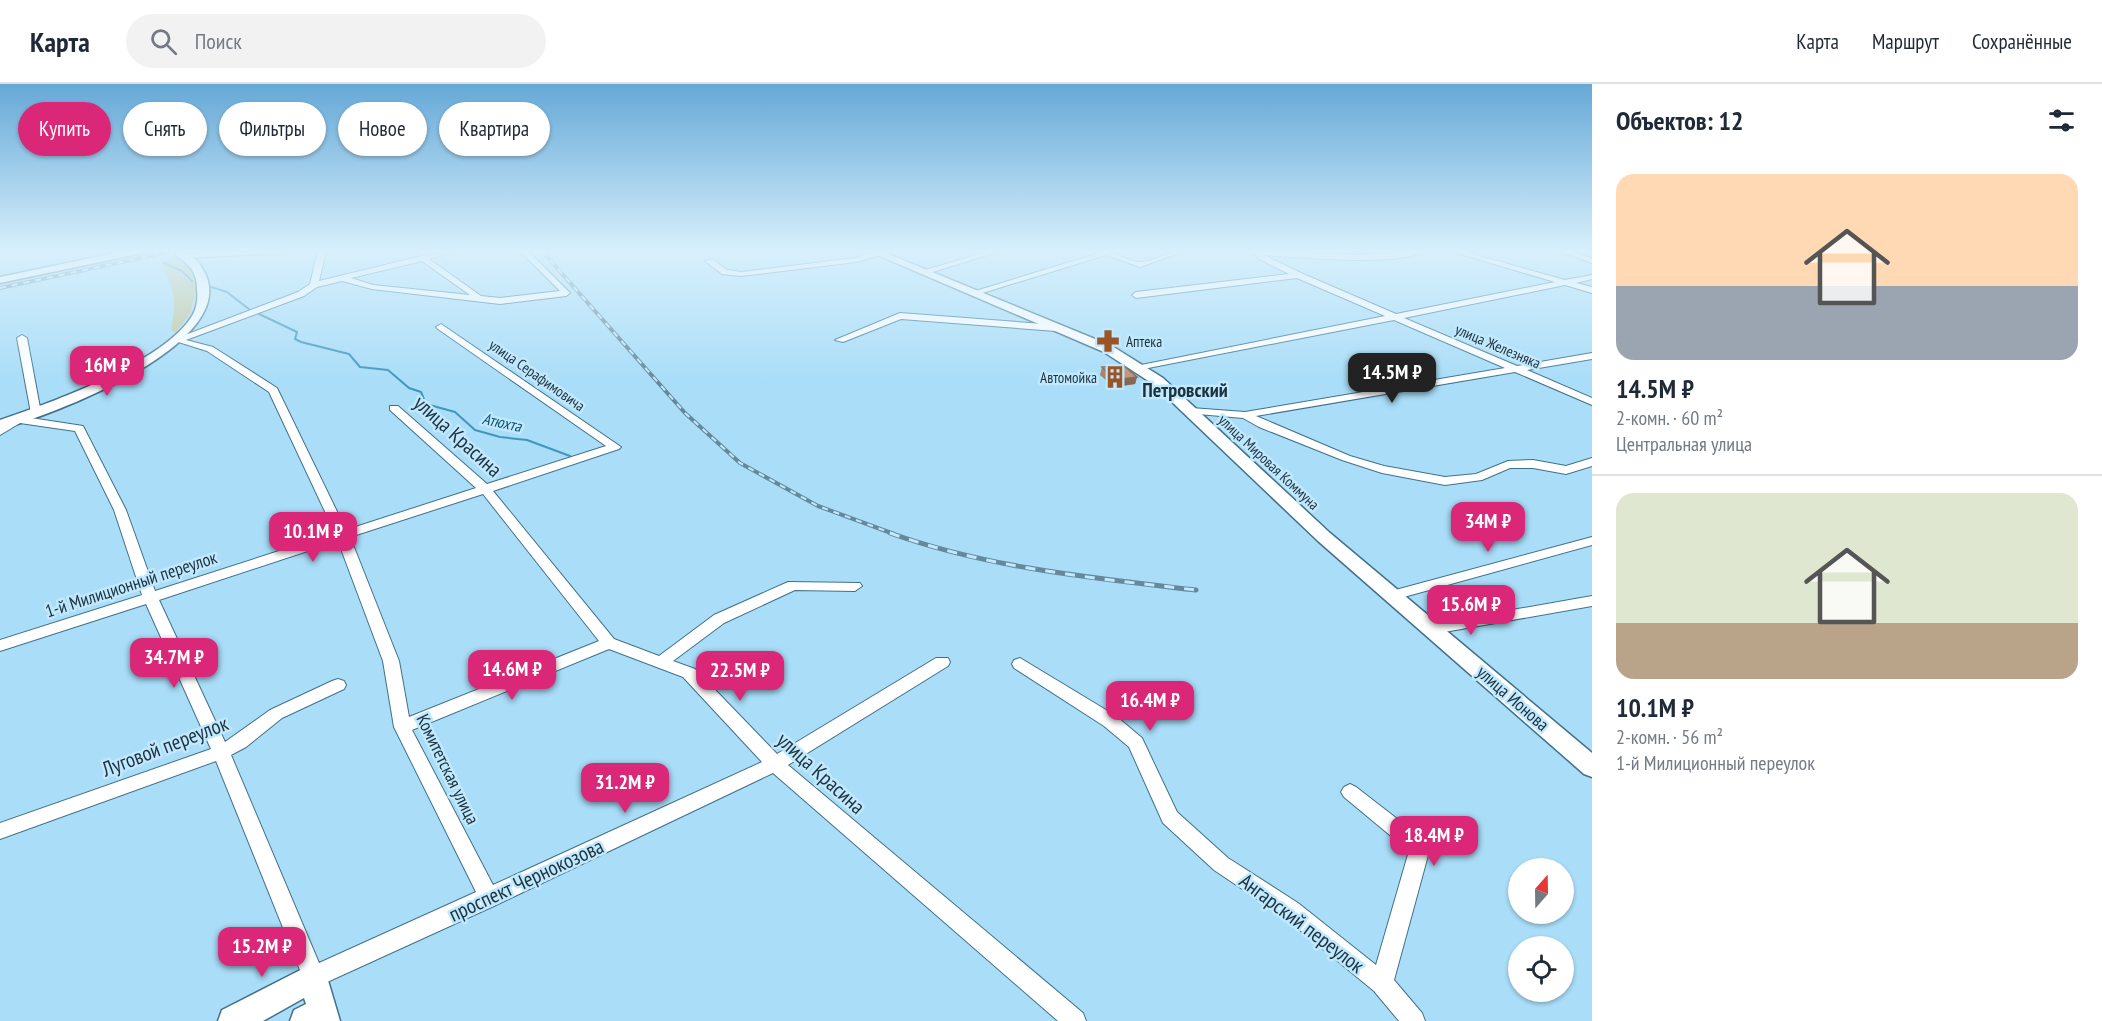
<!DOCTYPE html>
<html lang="ru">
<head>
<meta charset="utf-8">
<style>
  :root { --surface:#fff; --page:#f2f2f3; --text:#1f2937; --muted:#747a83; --line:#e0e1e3; --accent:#db2777 }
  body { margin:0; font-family:"PT Sans Narrow",sans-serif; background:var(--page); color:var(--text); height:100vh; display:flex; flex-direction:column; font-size:22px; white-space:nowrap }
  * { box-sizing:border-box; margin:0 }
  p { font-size:20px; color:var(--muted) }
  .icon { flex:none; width:33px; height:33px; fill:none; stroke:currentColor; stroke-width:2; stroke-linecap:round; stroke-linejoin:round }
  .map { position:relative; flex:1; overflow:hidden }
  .drawer { display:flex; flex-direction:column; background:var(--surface); width:510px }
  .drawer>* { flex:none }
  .guide { position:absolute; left:18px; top:18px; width:570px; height:54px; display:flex; gap:12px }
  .needle { width:39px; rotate:20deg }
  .fabs { position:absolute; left:1508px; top:774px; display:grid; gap:12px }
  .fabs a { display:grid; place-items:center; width:66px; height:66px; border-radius:50%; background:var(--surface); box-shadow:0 2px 4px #0004; font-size:30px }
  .price { position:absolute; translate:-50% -51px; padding:0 14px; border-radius:12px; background:var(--accent); color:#fff; font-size:20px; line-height:39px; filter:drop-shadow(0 2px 3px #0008) }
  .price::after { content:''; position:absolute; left:50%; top:36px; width:18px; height:14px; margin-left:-9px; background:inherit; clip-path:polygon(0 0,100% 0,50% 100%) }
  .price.active { background:#222; color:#fff }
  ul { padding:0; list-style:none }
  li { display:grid; align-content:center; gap:12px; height:318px; padding:0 24px }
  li+li { border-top:2px solid var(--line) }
  li span { display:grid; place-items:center; height:186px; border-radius:18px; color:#555 }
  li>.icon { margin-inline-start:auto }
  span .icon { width:108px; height:108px; fill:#fffc; stroke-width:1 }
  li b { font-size:26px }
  h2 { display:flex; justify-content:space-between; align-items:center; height:72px; padding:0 24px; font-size:26px }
  .tag { padding:0 21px; border-radius:27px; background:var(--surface); box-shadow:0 2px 4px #0004; font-size:21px; line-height:54px }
  .tag.active { background:var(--accent); color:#fff }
  header { display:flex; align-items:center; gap:36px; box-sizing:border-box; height:84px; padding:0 30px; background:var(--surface); border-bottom:2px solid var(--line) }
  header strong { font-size:28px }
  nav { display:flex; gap:33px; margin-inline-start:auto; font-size:21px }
  .search { width:420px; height:54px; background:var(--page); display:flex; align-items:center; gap:15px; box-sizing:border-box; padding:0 21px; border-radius:33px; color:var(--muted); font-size:22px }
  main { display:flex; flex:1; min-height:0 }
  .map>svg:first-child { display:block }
  .green { fill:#c1c598 }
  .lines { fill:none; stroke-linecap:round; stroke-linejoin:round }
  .stream { stroke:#4296bd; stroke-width:2 }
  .street-casing { stroke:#41718a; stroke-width:2 }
  .secondary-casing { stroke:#41718a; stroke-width:3 }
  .street { fill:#fff; fill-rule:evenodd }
  .secondary { fill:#fff; fill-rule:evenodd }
  .rail-far1-casing { stroke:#64899c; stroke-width:4 }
  .rail-casing { stroke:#64899c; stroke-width:5 }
  .rail-far1 { stroke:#c0e8fe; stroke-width:2; stroke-dasharray:6; stroke-linecap:butt }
  .rail { stroke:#c0e8fe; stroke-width:3; stroke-dasharray:10; stroke-linecap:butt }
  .wall { fill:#a37d66 }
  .shaded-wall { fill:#856653 }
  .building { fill:#be9177; stroke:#856653; stroke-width:1.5 }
  .labels { text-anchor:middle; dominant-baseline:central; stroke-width:5; stroke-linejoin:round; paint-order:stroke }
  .far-poi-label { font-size:15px; fill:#1d323c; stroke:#c0e8fe; text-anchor:start }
  .far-street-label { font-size:15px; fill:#1d323c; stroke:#c0e8fe }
  .far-water-label { font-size:16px; font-style:italic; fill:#0d516c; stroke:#c0e8fe }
  .street-label { font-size:18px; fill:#1d323c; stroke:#c0e8fe }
  .far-district-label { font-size:20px; font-weight:bold; fill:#1d323c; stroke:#c0e8fe }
  .near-street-label { font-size:21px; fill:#1d323c; stroke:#c0e8fe }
</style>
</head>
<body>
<header>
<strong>Карта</strong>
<div class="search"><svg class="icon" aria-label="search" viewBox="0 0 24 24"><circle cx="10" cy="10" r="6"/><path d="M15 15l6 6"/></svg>Поиск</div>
<nav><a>Карта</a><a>Маршрут</a><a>Сохранённые</a></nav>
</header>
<main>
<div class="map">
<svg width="1592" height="937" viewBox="0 0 1592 937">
  <rect width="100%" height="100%" fill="#a9ddf8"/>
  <path class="green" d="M180 174 191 183 196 204 191 228 176 248 171 246C177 215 175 207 160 178Z"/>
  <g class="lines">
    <g class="stream">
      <path d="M110 167 118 168"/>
      <path d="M164 179 182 187 192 197"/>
      <path d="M211 203 227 208 250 226"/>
      <path d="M257 229 297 248 295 255 301 258 349 270 360 283 388 286 409 304 421 308 426 320 455 328 475 346 500 353 527 356 570 372"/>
    </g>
    <g class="street-casing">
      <g id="street">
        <path d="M242 167H288L284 169 184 174 180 172 184 170Z"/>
        <path d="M318 167H326L319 197 422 172 458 167 429 175 481 212 500 214 560 207 520 167H528L570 209 566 212 500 220 372 205 342 197 317 203 304 212 186 256 213 263 277 304 346 446 476 404 390 326V322H398L487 400 606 362 438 245 436 243 441 240 621 363 619 365 493 407 614 555 659 572 714 531 788 498 860 499 862 502 855 507 795 506 724 539 673 577 695 585 777 670 936 574H948L950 578 948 582 788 681 1083 929 1086 937H1058L773 689 496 821 314 904 306 901 216 677 0 755V739L211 665 146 520 0 567V556L142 511 114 426 75 347 20 339 0 351V343L18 332 83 342 126 426 155 507 335 449 269 308 207 267 172 256 298 208 310 200ZM422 177 470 211 373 201 351 194ZM483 410 599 557 409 633 399 577 350 453ZM338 457 383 577 394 643 476 808 319 879 231 671 246 663 282 634 344 605 346 601 344 597 338 595 332 597 270 626 225 658 159 516ZM609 565 683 593 762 678 493 801 412 646Z"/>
        <path d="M877 167 881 169 880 171 856 178 741 192 722 190 705 177 712 175 727 186 741 188 855 174Z"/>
        <path d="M989 167H1001L926 190 919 188Z"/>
        <path d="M1097 167C1113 166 1124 176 1139 178 1152 179 1169 166 1185 167L1140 183 1106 171 976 211 969 209 1099 169Z"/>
        <path d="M1252 167 1359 171 1424 167C1401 183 1296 173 1264 171L1301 189 1396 230 1555 198 1450 167H1462L1565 196 1592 191V195L1576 199 1592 203V209L1565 201 1404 234 1517 282 1592 269V275L1527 286 1592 314V321L1515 288 1256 332 1350 372 1384 382 1445 393 1476 390 1508 377 1533 376 1566 382 1592 374V382L1566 390 1533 384H1510L1482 396 1445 401 1382 389 1342 376 1259 343 1243 334 1187 329 1186 327 1191 324 1245 328 1505 284 1394 236 1138 286 1136 284 1141 281 1385 232 1297 194 1136 214 1132 211 1136 208 1289 190 1259 175Z"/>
        <path d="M1558 167H1569L1592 174V179Z"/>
        <path d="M900 229 1056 241 1061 244 1056 247 901 235 843 258 835 256Z"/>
        <path d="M22 251 27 254 41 329 36 332 31 329 17 254Z"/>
        <path d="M1592 453V461L1393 516 1386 511 1388 508Z"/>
        <path d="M1592 512V522L1433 550 1428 549 1426 545 1428 541 1433 540Z"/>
        <path d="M1020 574 1116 632 1142 654 1177 728 1228 774 1298 819 1376 881 1409 767 1344 713 1341 708 1344 703 1350 700 1356 703 1427 758 1430 764 1394 896 1422 929 1425 937H1399L1374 907 1284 833 1214 786 1163 739 1129 663 1104 642 1014 584 1012 580 1014 576Z"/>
      </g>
    </g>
    <g class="secondary-casing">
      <g id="secondary">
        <path d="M124 167H143L138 170 0 199V193Z"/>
        <path d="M868 167H881L1112 262 1163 294 1330 449 1592 669V693L1584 690 1318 457 1153 300 1104 268Z"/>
        <path d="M176 168C187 166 197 175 202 184 250 257 49 333 0 345V336C51 319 164 278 192 232 197 224 198 214 197 205 197 189 190 180 176 172Z"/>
        <path d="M314 879 324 883 340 937H290L294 926 306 920 304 914 263 937H218L222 926Z"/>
      </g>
    </g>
    <use href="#street" class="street"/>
    <use href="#secondary" class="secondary"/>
    <g class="rail-far1-casing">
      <g id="rail-far1">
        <path d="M542 167 685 329 740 379 818 422 894 450"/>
        <path d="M0 204 173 167"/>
      </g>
    </g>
    <g class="rail-casing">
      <path id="rail" d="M890 449C988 484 1093 494 1196 506"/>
    </g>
    <use href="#rail-far1" class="rail-far1"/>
    <use href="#rail" class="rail"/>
  </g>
  <path class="wall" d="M1102 283 1137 293 1135 300 1114 303 1100 291Z"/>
  <path class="shaded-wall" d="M1137 293 1135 300 1114 303 1115 296Z"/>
  <path class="building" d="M1123 281 1137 293 1115 296 1102 283Z"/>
  <linearGradient id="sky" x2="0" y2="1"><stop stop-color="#65a8d7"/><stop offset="0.56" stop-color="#d8f0fc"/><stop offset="1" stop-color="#d8f0fc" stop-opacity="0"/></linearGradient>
  <rect width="1592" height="298" fill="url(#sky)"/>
  <defs>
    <g id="pharmacy-bare" transform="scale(1.8)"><path d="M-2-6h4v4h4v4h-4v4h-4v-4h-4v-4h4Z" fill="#995527" stroke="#c0e8fe" stroke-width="2.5" paint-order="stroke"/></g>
    <g id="building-bare" transform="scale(1.8)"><path d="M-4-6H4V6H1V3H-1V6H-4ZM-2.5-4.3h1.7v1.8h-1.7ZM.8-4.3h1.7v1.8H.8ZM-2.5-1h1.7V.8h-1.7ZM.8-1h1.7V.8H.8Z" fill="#995527" stroke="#c0e8fe" stroke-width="2.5" paint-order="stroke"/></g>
  </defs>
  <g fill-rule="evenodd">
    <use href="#pharmacy-bare" x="1108" y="257"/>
    <use href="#building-bare" x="1115" y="293"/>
  </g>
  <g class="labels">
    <g class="far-poi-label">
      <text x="1126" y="257">Аптека</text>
      <text x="1097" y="293" text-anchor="end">Автомойка</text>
    </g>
    <g class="far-street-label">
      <text transform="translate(1498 262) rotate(23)">улица Железняка</text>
      <text transform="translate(537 291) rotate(35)">улица Серафимовича</text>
      <text transform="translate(1269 378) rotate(43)">улица Мировая Коммуна</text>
    </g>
    <g class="far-water-label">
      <text transform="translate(502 338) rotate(12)">Атюхта</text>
    </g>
    <g class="street-label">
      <text transform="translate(131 500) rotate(-18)">1-й Милиционный переулок</text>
      <text transform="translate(1513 614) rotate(41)">улица Ионова</text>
      <text transform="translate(448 685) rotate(64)">Комитетская улица</text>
    </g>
    <g class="far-district-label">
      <text x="1185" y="306">Петровский</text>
    </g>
    <g class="near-street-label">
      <text transform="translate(458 352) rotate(42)">улица Красина</text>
      <text transform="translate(165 662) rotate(-21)">Луговой переулок</text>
      <text transform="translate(821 689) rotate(42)">улица Красина</text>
      <text transform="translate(526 796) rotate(-25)">проспект Чернокозова</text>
      <text transform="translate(1302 839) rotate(37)">Ангарский переулок</text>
    </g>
  </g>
</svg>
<div class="fabs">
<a><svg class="needle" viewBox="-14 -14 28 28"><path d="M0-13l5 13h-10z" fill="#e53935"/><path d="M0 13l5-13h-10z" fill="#747a83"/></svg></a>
<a><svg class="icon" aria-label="locate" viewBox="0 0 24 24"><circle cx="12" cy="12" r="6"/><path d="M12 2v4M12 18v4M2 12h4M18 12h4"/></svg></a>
</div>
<b class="price" style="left:107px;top:313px">16M ₽</b>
<b class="price active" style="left:1392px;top:320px">14.5M ₽</b>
<b class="price" style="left:1488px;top:469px">34M ₽</b>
<b class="price" style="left:313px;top:479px">10.1M ₽</b>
<b class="price" style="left:1471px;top:552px">15.6M ₽</b>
<b class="price" style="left:174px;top:605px">34.7M ₽</b>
<b class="price" style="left:512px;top:617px">14.6M ₽</b>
<b class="price" style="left:740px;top:618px">22.5M ₽</b>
<b class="price" style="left:1150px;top:648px">16.4M ₽</b>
<b class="price" style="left:625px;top:730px">31.2M ₽</b>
<b class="price" style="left:1434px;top:783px">18.4M ₽</b>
<b class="price" style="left:262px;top:894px">15.2M ₽</b>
<div class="guide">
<a class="tag active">Купить</a>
<a class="tag">Снять</a>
<a class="tag">Фильтры</a>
<a class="tag">Новое</a>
<a class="tag">Квартира</a>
</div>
</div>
<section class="drawer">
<h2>Объектов: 12<svg class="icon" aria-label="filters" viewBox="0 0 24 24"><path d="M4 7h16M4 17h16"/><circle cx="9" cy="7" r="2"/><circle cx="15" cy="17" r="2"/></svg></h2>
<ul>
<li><span style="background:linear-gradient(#ffd9b3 60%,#9aa5b1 0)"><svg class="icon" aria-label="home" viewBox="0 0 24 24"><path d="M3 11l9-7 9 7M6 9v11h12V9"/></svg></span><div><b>14.5M ₽</b><p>2-комн. · 60 m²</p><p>Центральная улица</p></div></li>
<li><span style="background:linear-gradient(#dfe7d0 70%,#b9a48a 0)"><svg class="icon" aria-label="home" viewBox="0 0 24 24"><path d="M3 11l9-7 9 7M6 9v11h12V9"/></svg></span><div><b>10.1M ₽</b><p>2-комн. · 56 m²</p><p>1-й Милиционный переулок</p></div></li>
</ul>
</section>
</main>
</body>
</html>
